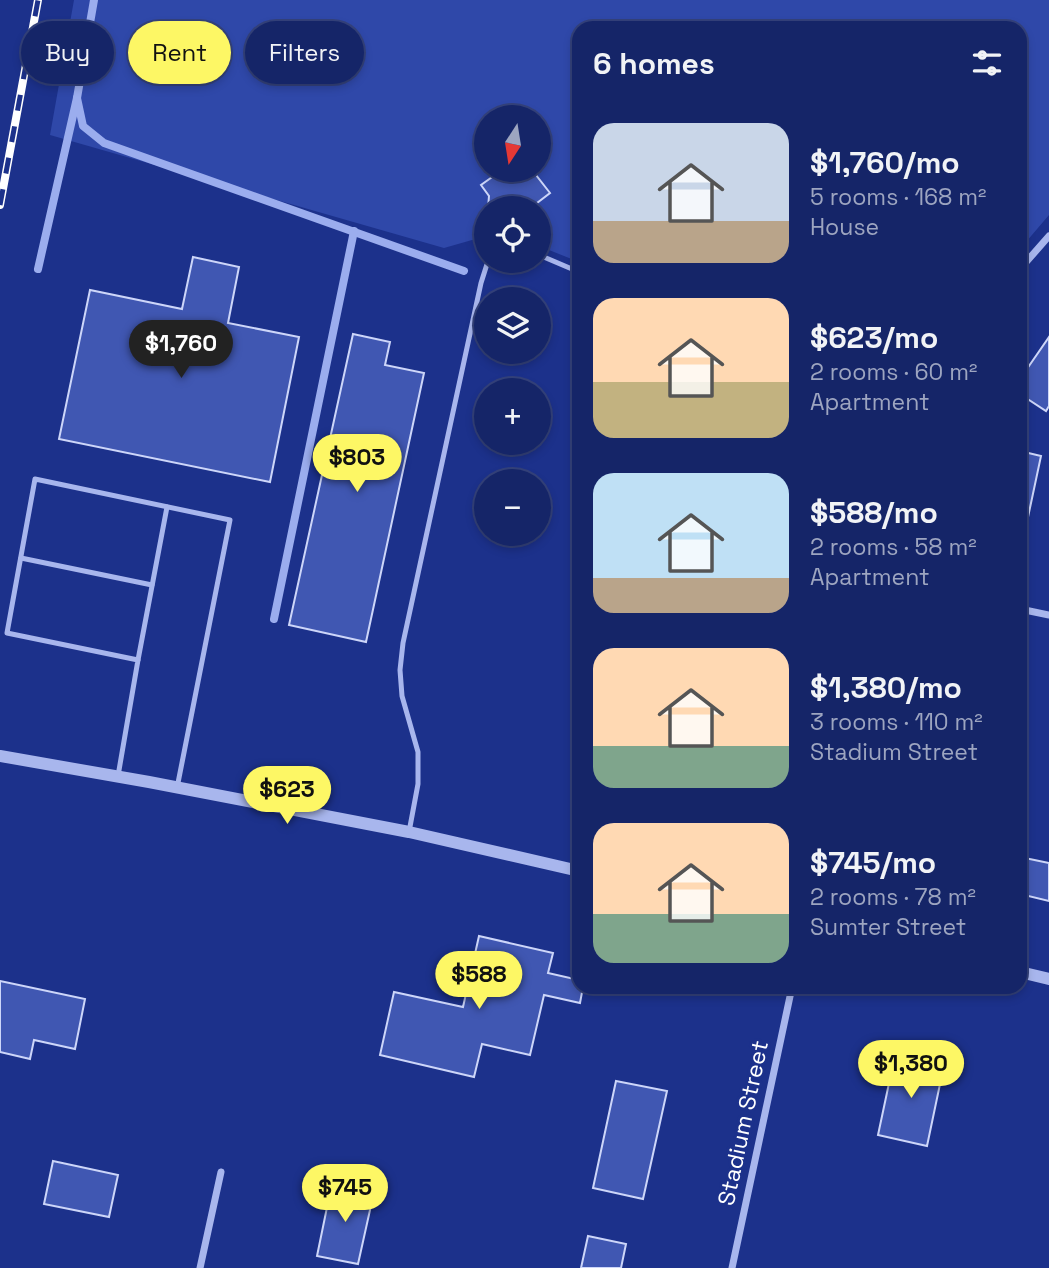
<!DOCTYPE html>
<html lang="en">
<head>
<meta charset="utf-8">
<style>
  :root { --surface:#152568; --page:#223171; --text:#f1f3f6; --muted:#9da5c0; --line:#34427c; --accent:#fdf765 }
  body { margin:0; font-family:"Space Grotesk",sans-serif; background:var(--page); color:var(--text); height:100vh; display:flex; flex-direction:column; font-size:26px; white-space:nowrap }
  * { box-sizing:border-box; margin:0 }
  p { font-size:23px; color:var(--muted) }
  .icon { flex:none; width:38px; height:38px; fill:none; stroke:currentColor; stroke-width:2; stroke-linecap:round; stroke-linejoin:round }
  .map { position:relative; flex:1; overflow:hidden }
  .drawer { position:absolute; left:572px; top:21px; width:455px; height:973px; display:flex; flex-direction:column; background:var(--surface); border-radius:21px; box-shadow:0 4px 10px #0003,0 0 0 2px var(--line) }
  .drawer>* { flex:none }
  .top-card { position:absolute; left:21px; top:21px; width:446px; height:63px; display:flex; gap:14px }
  .needle { width:46px; rotate:192deg }
  .buttons { position:absolute; left:474px; top:105px; display:grid; gap:14px }
  .buttons a { display:grid; place-items:center; width:77px; height:77px; border-radius:50%; background:var(--surface); box-shadow:0 4px 10px #0003,0 0 0 2px var(--line); font-size:35px }
  .price { position:absolute; translate:-50% -60px; padding:0 16px; border-radius:24px; background:var(--accent); color:#111; font-size:23px; line-height:46px; filter:drop-shadow(0 2px 4px #0008) }
  .price::after { content:''; position:absolute; left:50%; top:42px; width:21px; height:16px; margin-left:-10px; background:inherit; clip-path:polygon(0 0,100% 0,50% 100%) }
  .price.active { background:#222; color:#fff }
  ul { padding:0; list-style:none }
  li { display:flex; align-items:center; gap:21px; height:175px; padding:0 21px }
  li span { display:grid; place-items:center; flex:none; width:196px; height:140px; border-radius:21px; color:#555 }
  li>.icon { margin-inline-start:auto }
  span .icon { width:84px; height:84px; fill:#fffc; stroke-width:1 }
  li b { font-size:30px }
  h2 { display:flex; justify-content:space-between; align-items:center; height:84px; padding:0 21px; font-size:30px }
  .chip { padding:0 24px; border-radius:32px; background:var(--surface); box-shadow:0 4px 10px #0003,0 0 0 2px var(--line); font-size:24px; line-height:63px }
  .chip.active { background:var(--accent); color:#111 }
  .map>svg:first-child { display:block }
  .green { fill:#2f48a9; fill-rule:evenodd }
  .lines { fill:none; stroke-linecap:round; stroke-linejoin:round }
  .stream { stroke:#9badee; stroke-width:8 }
  .building { fill:#4057b2; stroke:#cdd6f9; stroke-width:2 }
  .service { stroke:#a8b6ed; stroke-width:5 }
  .minor { stroke:#a8b6ed; stroke-width:7 }
  .tertiary { stroke:#a8b6ed; stroke-width:12 }
  .rail-casing { stroke:#fff; stroke-width:8 }
  .rail { stroke:#1c318b; stroke-width:5; stroke-dasharray:16; stroke-linecap:butt }
  .labels { text-anchor:middle; dominant-baseline:central; stroke-width:6; stroke-linejoin:round; paint-order:stroke }
  .street-label { font-size:23px; fill:#fff; stroke:#1c318b }
</style>
</head>
<body>
<div class="map">
<svg width="1049" height="1268" viewBox="0 0 1049 1268">
  <rect width="100%" height="100%" fill="#1c318b"/>
  <path class="green" d="M74 0H1049V215L1020 249V28H579V262L539 246V208H486V236L444 248 50 135ZM486 117H539V170H486Z"/>
  <g class="lines">
    <g class="stream">
      <path d="M77 98 83 126 104 143 464 271"/>
      <path d="M38 269 77 98 94 0"/>
      <path d="M274 619 354 231"/>
    </g>
  </g>
  <g class="building">
    <path d="M502 170H532L550 193 537 203V208H488L489 196 481 185Z"/>
    <path d="M193 257 239 267 228 323 299 337 270 482 59 439 90 290 182 309Z"/>
    <path d="M353 334 390 342 385 365 424 373 366 642 289 625Z"/>
    <path d="M1049 337V406L1046 411 1020 394V379Z"/>
    <path d="M1020 451 1041 456 1024 536 1020 535Z"/>
    <path d="M1020 857 1049 863V901L1020 894Z"/>
    <path d="M479 936 553 953 548 973 579 980V987H583L580 1003 544 995 530 1055 482 1044 474 1077 380 1055 394 992 463 1007Z"/>
    <path d="M0 981 85 999 75 1049 34 1040 30 1059 0 1052Z"/>
    <path d="M895 1055 944 1065 927 1146 878 1135Z"/>
    <path d="M616 1081 667 1091 643 1199 593 1188Z"/>
    <path d="M53 1161 118 1175 109 1217 44 1204Z"/>
    <path d="M332 1183 374 1192 358 1264 317 1256Z"/>
    <path d="M588 1236 626 1244 621 1268H581Z"/>
  </g>
  <g class="lines">
    <g class="service">
      <path d="M539 255 579 272"/>
      <path d="M21 558 152 585"/>
      <path d="M138 660 167 507"/>
      <path d="M118 776 138 660 7 633 35 479 230 520 177 788"/>
      <path d="M409 832 418 784V752L402 696 400 670 403 643 481 283 488 261"/>
    </g>
    <g class="minor">
      <path d="M1020 269 1049 236"/>
      <path d="M1020 609 1049 615"/>
      <path d="M200 1268 221 1172"/>
      <path d="M732 1268 792 987"/>
    </g>
    <g class="tertiary">
      <path d="M0 756 149 782 409 832 579 871"/>
      <path d="M1020 972 1049 979"/>
    </g>
    <g class="rail-casing">
      <path id="rail" d="M0 205 38 0"/>
    </g>
    <use href="#rail" class="rail"/>
  </g>
  <g class="labels">
    <g class="street-label">
      <text transform="translate(743 1123) rotate(-78)">Stadium Street</text>
    </g>
  </g>
</svg>
<div class="buttons">
<a><svg class="needle" viewBox="-14 -14 28 28"><path d="M0-13l5 13h-10z" fill="#e53935"/><path d="M0 13l5-13h-10z" fill="#9da5c0"/></svg></a>
<a><svg class="icon" aria-label="locate" viewBox="0 0 24 24"><circle cx="12" cy="12" r="6"/><path d="M12 2v4M12 18v4M2 12h4M18 12h4"/></svg></a>
<a><svg class="icon" aria-label="layers" viewBox="0 0 24 24"><path d="M12 4l9 5-9 5-9-5zM3 14l9 5 9-5"/></svg></a>
<a>+</a>
<a>−</a>
</div>
<b class="price active" style="left:181px;top:380px">$1,760</b>
<b class="price" style="left:357px;top:494px">$803</b>
<b class="price" style="left:287px;top:826px">$623</b>
<b class="price" style="left:479px;top:1011px">$588</b>
<b class="price" style="left:911px;top:1100px">$1,380</b>
<b class="price" style="left:345px;top:1224px">$745</b>
<div class="top-card">
<a class="chip">Buy</a>
<a class="chip active">Rent</a>
<a class="chip">Filters</a>
</div>
<section class="drawer">
<h2>6 homes<svg class="icon" aria-label="filters" viewBox="0 0 24 24"><path d="M4 7h16M4 17h16"/><circle cx="9" cy="7" r="2"/><circle cx="15" cy="17" r="2"/></svg></h2>
<ul>
<li><span style="background:linear-gradient(#c9d6e8 70%,#b9a48a 0)"><svg class="icon" aria-label="home" viewBox="0 0 24 24"><path d="M3 11l9-7 9 7M6 9v11h12V9"/></svg></span><div><b>$1,760/mo</b><p>5 rooms · 168 m²</p><p>House</p></div></li>
<li><span style="background:linear-gradient(#ffd9b3 60%,#c2b280 0)"><svg class="icon" aria-label="home" viewBox="0 0 24 24"><path d="M3 11l9-7 9 7M6 9v11h12V9"/></svg></span><div><b>$623/mo</b><p>2 rooms · 60 m²</p><p>Apartment</p></div></li>
<li><span style="background:linear-gradient(#bfe0f5 75%,#b9a48a 0)"><svg class="icon" aria-label="home" viewBox="0 0 24 24"><path d="M3 11l9-7 9 7M6 9v11h12V9"/></svg></span><div><b>$588/mo</b><p>2 rooms · 58 m²</p><p>Apartment</p></div></li>
<li><span style="background:linear-gradient(#ffd9b3 70%,#7fa58c 0)"><svg class="icon" aria-label="home" viewBox="0 0 24 24"><path d="M3 11l9-7 9 7M6 9v11h12V9"/></svg></span><div><b>$1,380/mo</b><p>3 rooms · 110 m²</p><p>Stadium Street</p></div></li>
<li><span style="background:linear-gradient(#ffd9b3 65%,#7fa58c 0)"><svg class="icon" aria-label="home" viewBox="0 0 24 24"><path d="M3 11l9-7 9 7M6 9v11h12V9"/></svg></span><div><b>$745/mo</b><p>2 rooms · 78 m²</p><p>Sumter Street</p></div></li>
</ul>
</section>
</div>
</body>
</html>
